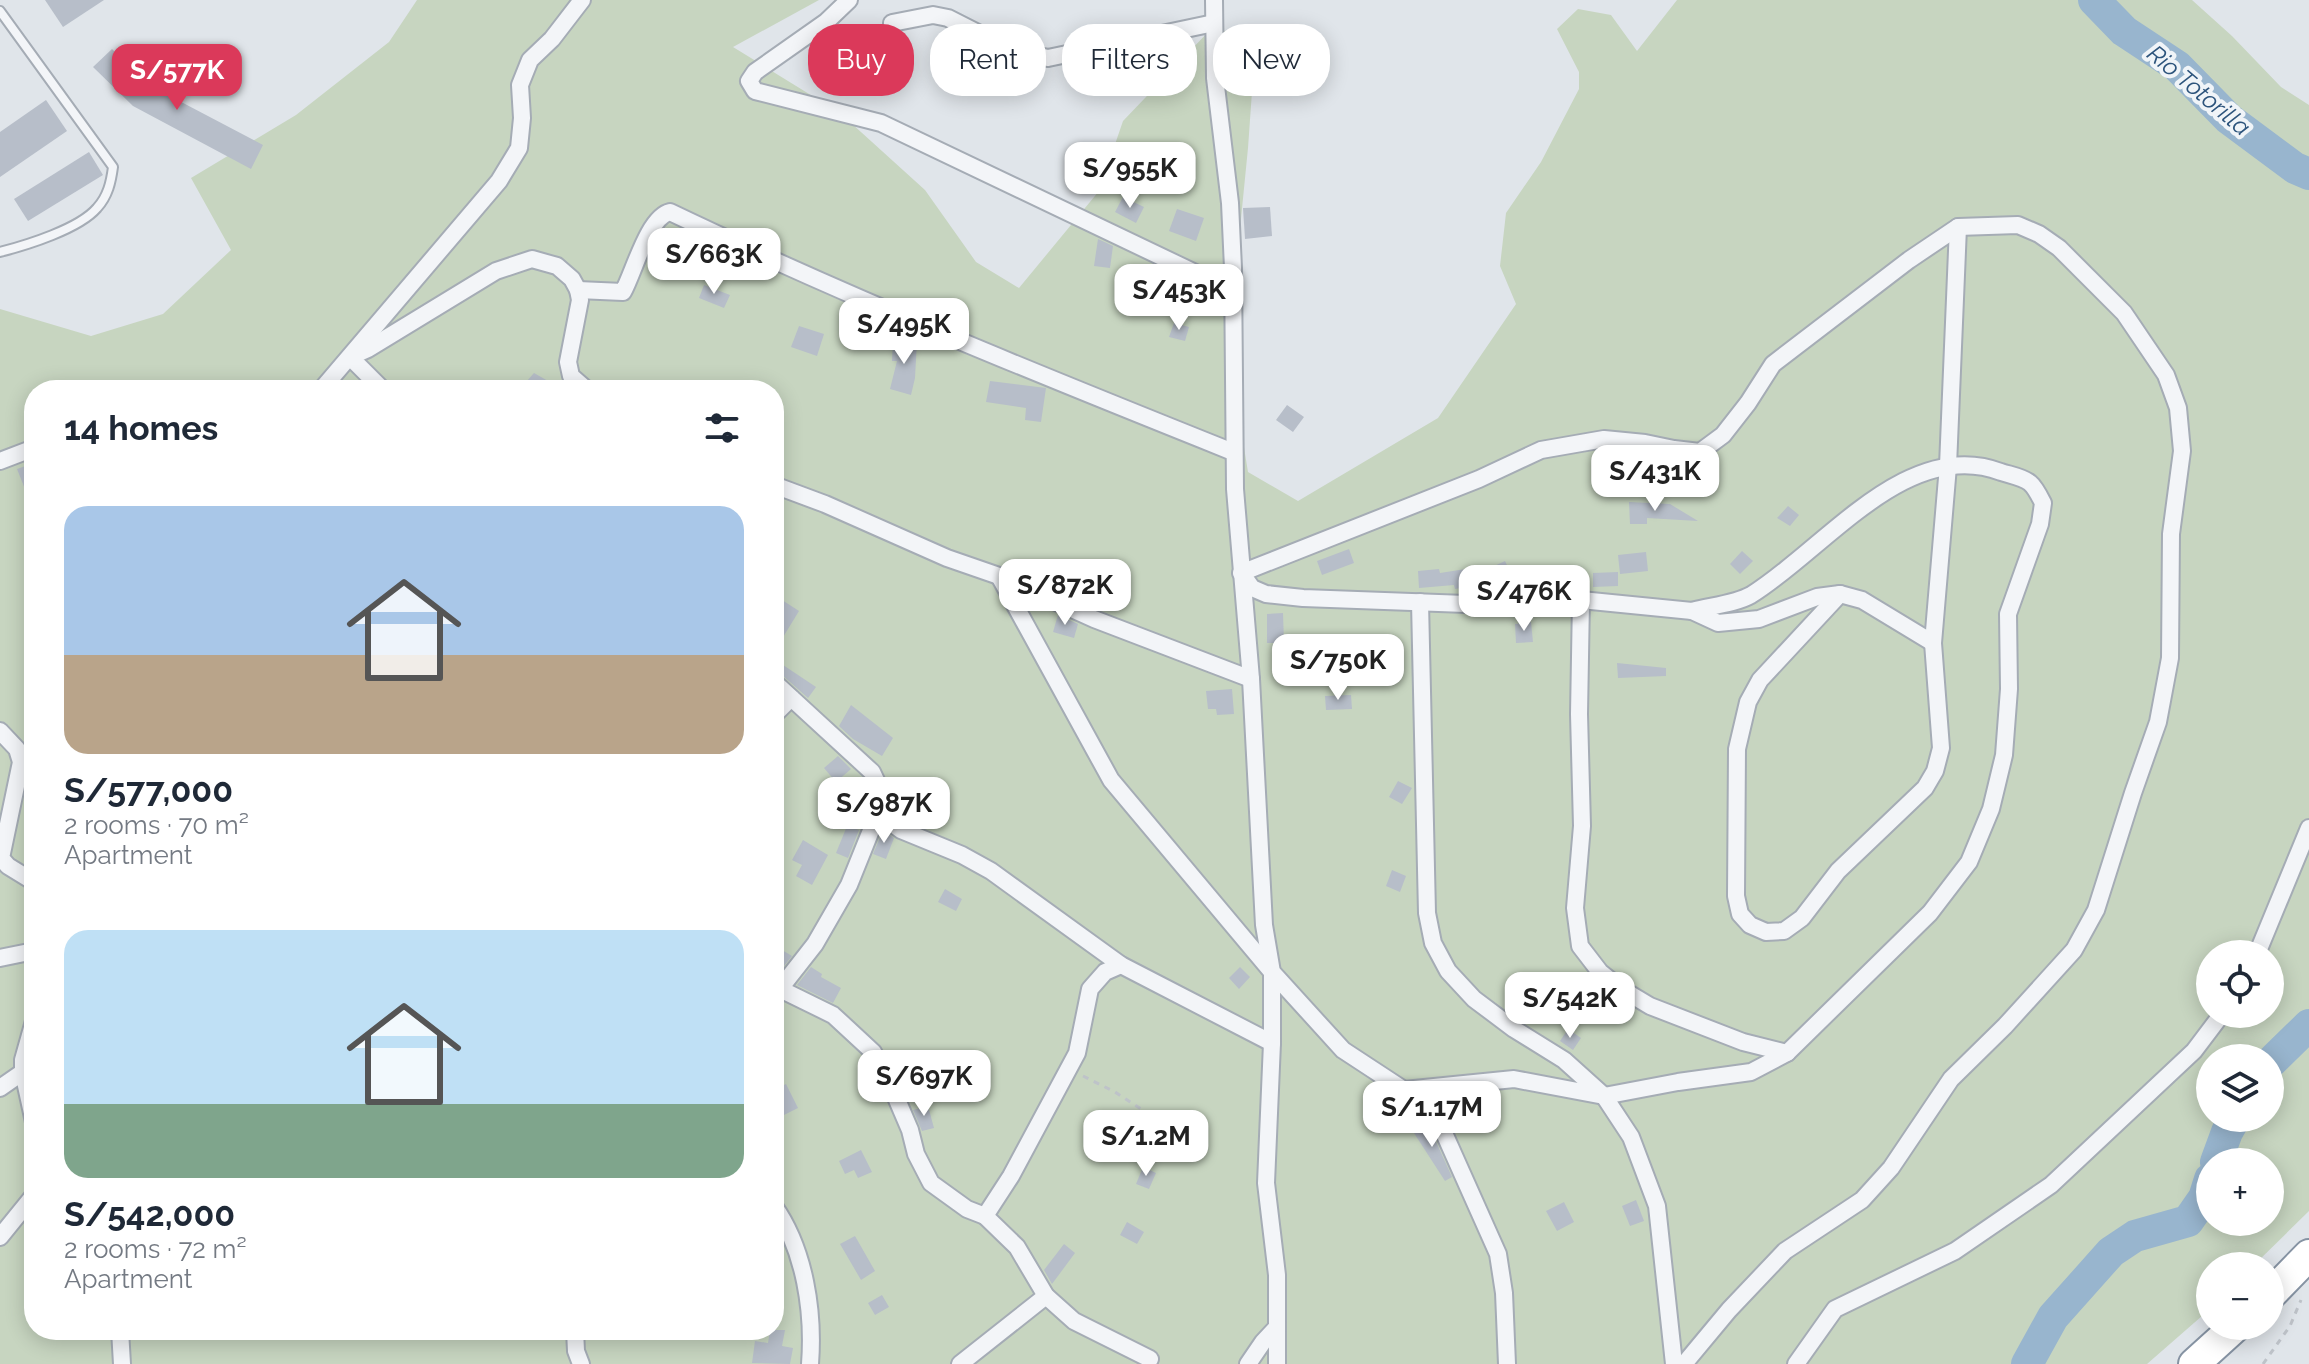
<!DOCTYPE html>
<html lang="en">
<head>
<meta charset="utf-8">
<style>
  :root { --surface:#fff; --page:#f6f6f7; --text:#1f2937; --muted:#747a83; --accent:#db395a }
  body { margin:0; font-family:Raleway,sans-serif; background:var(--page); color:var(--text); height:100vh; display:flex; flex-direction:column; font-size:30px; white-space:nowrap }
  * { box-sizing:border-box; margin:0 }
  p { font-size:26px; color:var(--muted) }
  .icon { flex:none; width:44px; height:44px; fill:none; stroke:currentColor; stroke-width:2; stroke-linecap:round; stroke-linejoin:round }
  .map { position:relative; flex:1; overflow:hidden }
  .side { position:absolute; left:24px; top:380px; width:760px; height:960px; display:flex; flex-direction:column; background:var(--surface); border-radius:32px; box-shadow:0 4px 20px #0003 }
  .side>* { flex:none }
  .banner { position:absolute; left:808px; top:24px; width:760px; height:72px; display:flex; gap:16px }
  .buttons { position:absolute; left:2196px; top:940px; display:grid; gap:16px }
  .buttons a { display:grid; place-items:center; width:88px; height:88px; border-radius:50%; background:var(--surface); box-shadow:0 4px 20px #0003; font-size:40px }
  .price { position:absolute; translate:-50% -68px; padding:0 18px; border-radius:16px; background:#fff; color:#222; font-size:26px; line-height:52px; filter:drop-shadow(0 2px 4px #0008) }
  .price::after { content:''; position:absolute; left:50%; top:48px; width:24px; height:18px; margin-left:-12px; background:inherit; clip-path:polygon(0 0,100% 0,50% 100%) }
  .price.active { background:var(--accent); color:#fff }
  ul { padding:0; list-style:none }
  li { display:grid; align-content:center; gap:16px; height:424px; padding:0 40px }
  li span { display:grid; place-items:center; height:248px; border-radius:24px; color:#555 }
  li>.icon { margin-inline-start:auto }
  span .icon { width:144px; height:144px; fill:#fffc; stroke-width:1 }
  li b { font-size:34px }
  h2 { display:flex; justify-content:space-between; align-items:center; height:96px; padding:0 40px; font-size:34px }
  .chip { padding:0 28px; border-radius:32px; background:var(--surface); box-shadow:0 4px 20px #0003; font-size:28px; line-height:72px }
  .chip.active { background:var(--accent); color:#fff }
  .map>svg:first-child { display:block }
  .green { fill:#c7d5c0; fill-rule:evenodd }
  .lines { fill:none; stroke-linecap:round; stroke-linejoin:round }
  .river { stroke:#98b5ce; stroke-width:32 }
  .building { fill:#b7bec9 }
  .lane-casing { stroke:#a5acb5; stroke-width:12 }
  .street-casing { stroke:#a5acb5; stroke-width:20 }
  .highway-casing { stroke:#8693a3; stroke-width:34 }
  .path { stroke:#bec3c9; stroke-width:3; stroke-dasharray:6 6; stroke-linecap:butt }
  .lane { stroke:#f3f5f8; stroke-width:8 }
  .street { stroke:#f3f5f8; stroke-width:16 }
  .highway { stroke:#fff; stroke-width:30 }
  .labels { text-anchor:middle; dominant-baseline:central; stroke-width:8; stroke-linejoin:round; paint-order:stroke }
  .water-label { font-size:24px; font-style:italic; fill:#2d547c; stroke:#f0f4f8 }
</style>
</head>
<body>
<div class="map">
<svg width="2309" height="1364" viewBox="0 0 2309 1364">
  <rect width="100%" height="100%" fill="#e0e5ea"/>
  <path class="green" d="M417 0H819L733 47 840 113 925 190 976 262 1019 288 1099 191 1123 121 1211 29 1256 35 1248 148 1228 350 1248 472 1298 501 1438 418 1516 304 1500 266 1506 213 1541 162 1579 89V72L1557 29 1578 9 1611 15 1637 51 1677 0H2192L2232 36 2281 87 2309 105V1211L2253 1266H2210V1309L2147 1364H0V309L91 336 163 314 231 250 191 178 296 115 389 42ZM34 390H774V1330H34ZM2210 954H2270V1014H2210ZM2210 1058H2270V1118H2210ZM2210 1162H2270V1222H2210Z"/>
  <g class="lines">
    <g class="river">
      <path d="M2094 0 2124 31 2177 66 2229 119 2295 168 2309 174"/>
      <path d="M2270 1063 2309 1025"/>
      <path d="M2216 1162 2227 1132 2235 1118"/>
      <path d="M2027 1364 2053 1317 2111 1252 2135 1236 2188 1221 2204 1198 2210 1179"/>
    </g>
  </g>
  <g class="building">
    <path d="M45 0H104L63 27Z"/>
    <path d="M112 49 147 84 263 145 251 169 133 106 93 67Z"/>
    <path d="M46 100 67 131 0 177V132Z"/>
    <path d="M89 152 103 175 28 221 14 199Z"/>
    <path d="M1162 161 1168 179 1154 184 1148 166Z"/>
    <path d="M1123 197 1144 207 1136 223 1115 212Z"/>
    <path d="M1270 207 1272 236 1245 239 1243 208Z"/>
    <path d="M1177 209 1204 218 1196 241 1169 231Z"/>
    <path d="M1098 239 1113 246 1110 268 1094 266Z"/>
    <path d="M704 285 730 295 724 308 699 298Z"/>
    <path d="M1174 323 1189 327 1185 341 1169 337Z"/>
    <path d="M799 326 824 334 817 356 791 347Z"/>
    <path d="M893 340 917 341 915 378 911 395 890 389 897 361H892Z"/>
    <path d="M534 373 564 390H519Z"/>
    <path d="M990 381 1046 388 1041 422 1025 420 1026 408 986 402Z"/>
    <path d="M1287 405 1304 417 1293 432 1276 420Z"/>
    <path d="M34 463V509H33L17 469Z"/>
    <path d="M1629 502 1670 504 1698 521 1647 518V524H1630Z"/>
    <path d="M1788 506 1799 515 1790 526 1777 518Z"/>
    <path d="M1349 549 1354 563 1322 575 1317 561Z"/>
    <path d="M1742 551 1753 561 1740 574 1730 564Z"/>
    <path d="M1646 552 1648 571 1620 574 1618 555Z"/>
    <path d="M1505 561 1512 576 1500 581 1455 589 1454 585 1419 588 1418 571 1439 569 1440 573 1472 568 1473 576Z"/>
    <path d="M1618 572V586L1593 587V573Z"/>
    <path d="M782 600 799 611 774 652V613Z"/>
    <path d="M1283 613 1284 643H1267V614Z"/>
    <path d="M1058 615 1078 624 1074 638 1053 632Z"/>
    <path d="M1531 622 1533 642 1516 643 1515 624Z"/>
    <path d="M1337 641H1353L1354 671H1338Z"/>
    <path d="M774 659 816 687 808 698 781 674 774 671Z"/>
    <path d="M1617 663 1666 668V676L1618 678Z"/>
    <path d="M1232 689 1234 714 1217 715 1216 709H1208L1206 691Z"/>
    <path d="M1351 695 1352 709 1326 710 1325 696Z"/>
    <path d="M851 705 893 738 882 756 853 739 839 726Z"/>
    <path d="M838 756 851 769 836 782 824 768Z"/>
    <path d="M1398 781 1412 788 1402 804 1389 797Z"/>
    <path d="M847 826 859 830 848 858 836 853Z"/>
    <path d="M883 830 894 838 886 859 873 854Z"/>
    <path d="M803 840 828 855 812 885 796 876 802 865 792 860Z"/>
    <path d="M1392 870 1406 876 1400 892 1386 886Z"/>
    <path d="M945 889 962 899 956 911 938 902Z"/>
    <path d="M782 950 792 956 776 976 774 974V960Z"/>
    <path d="M811 967 822 974 821 977 841 988 833 1003 797 985Z"/>
    <path d="M1240 967 1250 977 1239 989 1229 978Z"/>
    <path d="M1568 1029 1581 1038 1573 1050 1560 1041Z"/>
    <path d="M786 1084 798 1108 774 1120V1090Z"/>
    <path d="M928 1106 934 1128 922 1131 913 1110Z"/>
    <path d="M1424 1121 1433 1135 1452 1177 1445 1181 1414 1133V1127Z"/>
    <path d="M861 1150 872 1172 858 1178 854 1170 845 1174 839 1161Z"/>
    <path d="M1143 1167 1156 1173 1149 1189 1136 1184Z"/>
    <path d="M1636 1200 1644 1221 1630 1226 1622 1206Z"/>
    <path d="M1564 1202 1574 1222 1557 1231 1546 1211Z"/>
    <path d="M1127 1222 1144 1232 1137 1244 1120 1235Z"/>
    <path d="M855 1236 875 1271 861 1280 840 1244Z"/>
    <path d="M1064 1244 1075 1253 1052 1284 1044 1270Z"/>
    <path d="M882 1295 889 1307 875 1315 868 1303Z"/>
    <path d="M770 1330H785L782 1346 793 1348 790 1364 752 1363 755 1341 768 1343Z"/>
  </g>
  <g class="lines">
    <g class="lane-casing">
      <path id="lane" d="M0 11 113 167C111 182 108 196 97 208 79 229 27 245 0 252"/>
    </g>
    <g class="street-casing">
      <g id="street">
        <path d="M849 0 826 22 755 72 749 81 755 91 881 123 1233 291"/>
        <path d="M1214 0 1215 78 1230 203 1233 268 1235 489 1251 679 1264 925 1272 972 1343 1050 1404 1090 1436 1115 1498 1254 1504 1293 1507 1364"/>
        <path d="M892 23 933 15 948 18 1011 50 1048 58 1214 23"/>
        <path d="M578 290 623 292C634 272 648 217 670 212 854 300 1043 376 1233 452"/>
        <path d="M321 390 499 181 519 148 522 118 520 85 530 60 552 39 582 0"/>
        <path d="M383 390 350 357 368 349 496 271 532 259 557 266 572 279 578 290 580 300 568 362 571 376 587 390"/>
        <path d="M0 461 34 448"/>
        <path d="M774 485 825 504 947 558 999 576 1094 619 1251 679"/>
        <path d="M1241 573 1479 479 1541 450 1604 439 1645 443 1674 449 1700 452 1723 435 1748 403 1773 364 1909 260 1958 227 2018 225 2039 234 2059 248 2124 313 2166 375 2178 408 2182 451 2171 534 2170 658 2158 722 2133 793 2096 910 2074 950 2005 1026 1951 1079 1891 1168 1862 1200 1785 1251 1729 1310 1684 1364"/>
        <path d="M1242 574 1252 588 1266 594 1303 598 1493 605 1581 600 1692 611 1718 623 1759 619 1817 597 1840 594 1862 600 1933 643"/>
        <path d="M999 576 1111 780 1272 972V1043L1266 1183 1277 1275V1364"/>
        <path d="M1840 594 1760 680 1748 702 1737 749 1736 896 1740 914 1750 925 1766 932 1784 931 1802 918 1838 871 1925 788 1935 771 1941 748 1933 643 1948 466 1958 227"/>
        <path d="M1581 600 1579 714 1582 826 1575 908 1580 946 1600 972 1620 988 1650 1006 1743 1042 1787 1053"/>
        <path d="M1420 602 1427 913 1433 943 1448 971 1474 999 1514 1029 1564 1060 1604 1096 1631 1137 1657 1206 1674 1364"/>
        <path d="M774 682 872 772 880 789 878 813 849 885 815 944 775 995"/>
        <path d="M774 715 791 698"/>
        <path d="M0 731 17 749 21 762 1 858 8 866 34 882"/>
        <path d="M878 813 901 830 962 855 991 871 1121 965 1272 1043"/>
        <path d="M2257 954 2309 828"/>
        <path d="M0 958 34 951"/>
        <path d="M780 989 833 1015 873 1052 895 1095 910 1130 916 1154 931 1183 967 1209 985 1216 1017 1247 1046 1296 1074 1321 1150 1359"/>
        <path d="M34 1021 23 1060V1072L34 1122"/>
        <path d="M0 1088 23 1072"/>
        <path d="M1404 1090 1514 1079 1604 1096 1678 1082 1751 1072 1787 1053 1930 913 1969 862 1991 809 2004 755 2009 689 2008 614 2040 524 2043 503C2040 497 2035 487 2030 483 2023 477 2010 475 2001 472 1907 436 1823 551 1751 595 1735 604 1710 606 1692 611"/>
        <path d="M774 1206C805 1250 814 1312 810 1364"/>
        <path d="M985 1216 1011 1176 1077 1053 1090 989 1105 972 1121 965"/>
        <path d="M0 1237 34 1195"/>
        <path d="M120 1330 122 1364"/>
        <path d="M575 1330 576 1351 581 1364"/>
        <path d="M960 1364 1046 1296"/>
        <path d="M1248 1364 1263 1342 1277 1327"/>
        <path d="M1796 1364 1835 1309 1955 1251 2051 1185 2194 1051 2222 1014"/>
      </g>
    </g>
    <g class="highway-casing">
      <g id="highway">
        <path d="M2270 1295 2309 1255"/>
        <path d="M2194 1364 2236 1326"/>
      </g>
    </g>
    <g class="path">
      <path d="M1083 1076 1115 1092 1152 1116 1187 1124"/>
      <path d="M2263 1364 2290 1326 2301 1300"/>
    </g>
    <use href="#lane" class="lane"/>
    <use href="#street" class="street"/>
    <use href="#highway" class="highway"/>
  </g>
  <g class="labels">
    <g class="water-label">
      <text transform="translate(2199 90) rotate(40)">Rio Totorilla</text>
    </g>
  </g>
</svg>
<div class="buttons">
<a><svg class="icon" aria-label="locate" viewBox="0 0 24 24"><circle cx="12" cy="12" r="6"/><path d="M12 2v4M12 18v4M2 12h4M18 12h4"/></svg></a>
<a><svg class="icon" aria-label="layers" viewBox="0 0 24 24"><path d="M12 4l9 5-9 5-9-5zM3 14l9 5 9-5"/></svg></a>
<a>+</a>
<a>−</a>
</div>
<b class="price active" style="left:177px;top:112px">S/577K</b>
<b class="price" style="left:1130px;top:210px">S/955K</b>
<b class="price" style="left:714px;top:296px">S/663K</b>
<b class="price" style="left:1179px;top:332px">S/453K</b>
<b class="price" style="left:904px;top:366px">S/495K</b>
<b class="price" style="left:1655px;top:513px">S/431K</b>
<b class="price" style="left:1065px;top:627px">S/872K</b>
<b class="price" style="left:1524px;top:633px">S/476K</b>
<b class="price" style="left:1338px;top:702px">S/750K</b>
<b class="price" style="left:884px;top:845px">S/987K</b>
<b class="price" style="left:1570px;top:1040px">S/542K</b>
<b class="price" style="left:924px;top:1118px">S/697K</b>
<b class="price" style="left:1432px;top:1149px">S/1.17M</b>
<b class="price" style="left:1146px;top:1178px">S/1.2M</b>
<div class="banner">
<a class="chip active">Buy</a>
<a class="chip">Rent</a>
<a class="chip">Filters</a>
<a class="chip">New</a>
</div>
<section class="side">
<h2>14 homes<svg class="icon" aria-label="filters" viewBox="0 0 24 24"><path d="M4 7h16M4 17h16"/><circle cx="9" cy="7" r="2"/><circle cx="15" cy="17" r="2"/></svg></h2>
<ul>
<li><span style="background:linear-gradient(#a9c7e8 60%,#b9a48a 0)"><svg class="icon" aria-label="home" viewBox="0 0 24 24"><path d="M3 11l9-7 9 7M6 9v11h12V9"/></svg></span><div><b>S/577,000</b><p>2 rooms · 70 m²</p><p>Apartment</p></div></li>
<li><span style="background:linear-gradient(#bfe0f5 70%,#7fa58c 0)"><svg class="icon" aria-label="home" viewBox="0 0 24 24"><path d="M3 11l9-7 9 7M6 9v11h12V9"/></svg></span><div><b>S/542,000</b><p>2 rooms · 72 m²</p><p>Apartment</p></div></li>
</ul>
</section>
</div>
</body>
</html>
